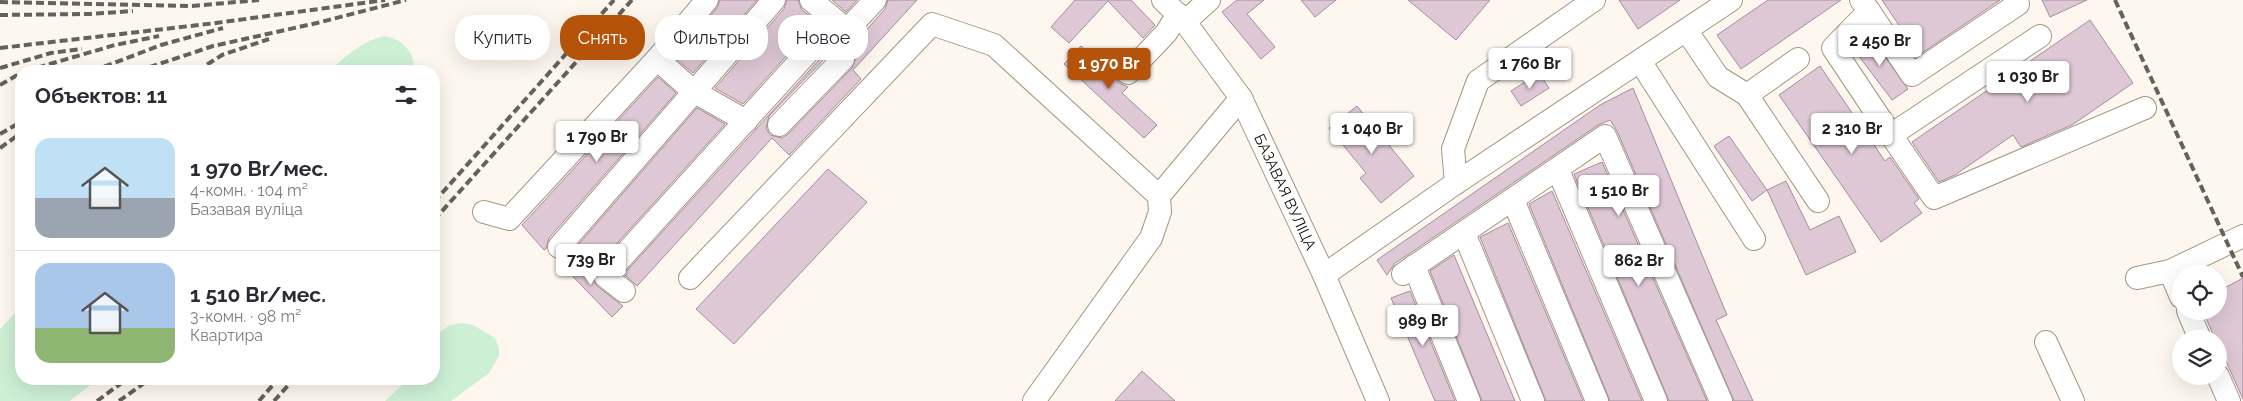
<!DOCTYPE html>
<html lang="ru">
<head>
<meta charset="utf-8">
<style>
  :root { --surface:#fff; --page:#f7f7f7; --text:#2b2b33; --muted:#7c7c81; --line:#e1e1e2; --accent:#b45309 }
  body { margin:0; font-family:Raleway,sans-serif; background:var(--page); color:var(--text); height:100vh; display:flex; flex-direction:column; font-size:19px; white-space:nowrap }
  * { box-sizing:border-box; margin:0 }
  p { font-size:16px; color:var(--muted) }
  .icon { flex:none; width:28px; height:28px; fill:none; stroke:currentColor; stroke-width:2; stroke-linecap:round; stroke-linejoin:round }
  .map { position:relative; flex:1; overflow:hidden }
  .details { position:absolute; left:15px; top:65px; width:425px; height:320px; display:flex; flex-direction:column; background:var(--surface); border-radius:20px; box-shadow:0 5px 20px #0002 }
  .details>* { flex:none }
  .top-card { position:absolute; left:455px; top:15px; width:475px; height:45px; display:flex; gap:10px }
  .buttons { position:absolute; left:2172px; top:265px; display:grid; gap:10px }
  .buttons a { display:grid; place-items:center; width:55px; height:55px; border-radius:50%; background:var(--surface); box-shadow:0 5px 20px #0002; font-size:25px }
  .price { position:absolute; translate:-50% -42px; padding:0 11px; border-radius:5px; background:#fff; color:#222; font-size:16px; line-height:32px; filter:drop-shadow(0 1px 2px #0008) }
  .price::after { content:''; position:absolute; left:50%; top:30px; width:15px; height:11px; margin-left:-8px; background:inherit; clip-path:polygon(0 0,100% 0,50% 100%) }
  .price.current { background:var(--accent); color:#fff }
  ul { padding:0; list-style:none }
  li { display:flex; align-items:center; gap:15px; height:125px; padding:0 20px }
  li+li { border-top:1px solid var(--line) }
  li span { display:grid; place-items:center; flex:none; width:140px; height:100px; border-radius:15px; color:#555 }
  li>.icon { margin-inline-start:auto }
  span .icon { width:60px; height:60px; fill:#fffc; stroke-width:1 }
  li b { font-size:21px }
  h2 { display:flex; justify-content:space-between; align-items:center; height:60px; padding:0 20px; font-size:21px }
  .chip { padding:0 18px; border-radius:20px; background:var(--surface); box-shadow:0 5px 20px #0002; font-size:18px; line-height:45px }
  .chip.current { background:var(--accent); color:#fff }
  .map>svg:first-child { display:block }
  .green { fill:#cdf0d5 }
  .building { fill:#dfc8d6; stroke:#a48e9b }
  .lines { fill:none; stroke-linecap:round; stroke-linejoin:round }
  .minor-casing { stroke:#a59683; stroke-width:24 }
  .minor { stroke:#fff; stroke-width:22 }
  .rail { stroke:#66615a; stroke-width:4; stroke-dasharray:8 4; stroke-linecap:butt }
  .labels { text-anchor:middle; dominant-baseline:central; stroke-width:5; stroke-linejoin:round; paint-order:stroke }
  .street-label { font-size:15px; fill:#110c06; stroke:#fff }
</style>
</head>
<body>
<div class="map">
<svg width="2243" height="401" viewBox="0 0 2243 401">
  <rect width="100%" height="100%" fill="#fdf7ef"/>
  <g class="green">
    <path d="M385 36C403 40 414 51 415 71H329C347 56 361 41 385 36Z"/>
    <path d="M21 307V379H98L70 401H0V329Z"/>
    <path d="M462 323 473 325 495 338 499 348V356L489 373 451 401H385L409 379H434V336L450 325Z"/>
  </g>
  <g class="building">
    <path d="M720 0H757L693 73 675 58 717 8Z"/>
    <path d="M787 0H798L802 10 815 20 805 31 807 33 743 104 715 88 784 9Z"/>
    <path d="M832 0H857L846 12Z"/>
    <path d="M888 0H917L853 70 861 79 789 155 772 138 637 286 624 274 829 49V54L769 116 766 128 770 135 782 138 788 134 852 68 856 58 854 44 885 9Z"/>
    <path d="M1075 0H1131L1155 25 1143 38 1108 1 1069 43 1051 27Z"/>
    <path d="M1237 0H1264L1247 14 1275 47 1261 59 1222 12Z"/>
    <path d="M1301 0H1336L1315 17Z"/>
    <path d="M1408 0H1490L1456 40Z"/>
    <path d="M1619 0H1680L1638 29Z"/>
    <path d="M1768 0H1841L1741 69 1717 35Z"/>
    <path d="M1882 0H2000L1919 55Z"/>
    <path d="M2042 0H2087L2050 17Z"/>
    <path d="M2090 20 2133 83 2072 125 2021 147 2013 135 1955 175 1939 182 1912 142Z"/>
    <path d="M1867 32 1908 89 1892 100 1855 51 1854 45Z"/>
    <path d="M1081 46 1115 76 1119 83 1128 87 1122 93 1157 125 1144 138 1064 64Z"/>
    <path d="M1820 66 1885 161 1890 157 1919 199 1914 203 1922 213 1881 242 1779 95Z"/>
    <path d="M1539 73 1549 88 1521 106 1511 91Z"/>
    <path d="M658 77 676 93 549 238 546 249 544 250 522 225Z"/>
    <path d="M1633 88 1727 315 1716 320 1753 401H1734L1617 131 1610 120 1598 125 1409 254 1395 263 1387 275 1377 260 1600 105Z"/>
    <path d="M1357 106 1414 176 1381 203 1360 178 1366 173 1329 128Z"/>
    <path d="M697 108 725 124 601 261 578 245Z"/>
    <path d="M1729 136 1767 190 1752 201 1714 146Z"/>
    <path d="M1602 162 1707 401H1669L1574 174Z"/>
    <path d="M828 169 867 202 734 344 696 309Z"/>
    <path d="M1786 181 1810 230 1839 216 1856 252 1806 275 1767 190Z"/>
    <path d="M1552 191 1642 401H1610L1529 204Z"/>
    <path d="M1508 223 1583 401H1546L1480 237Z"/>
    <path d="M570 255 592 277 597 286 623 306 612 317 557 260 564 259Z"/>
    <path d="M1454 255 1515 401H1482L1430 271Z"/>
    <path d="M2243 278V399L2219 346V339H2215L2203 311H2219V291Z"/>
    <path d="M1410 291 1455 401H1435L1391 298Z"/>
    <path d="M1142 371 1175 401H1115Z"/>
  </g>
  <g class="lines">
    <g class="minor-casing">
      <g id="minor">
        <path d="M811 0 847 30 875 0"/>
        <path d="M1163 0 1185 22 1241 98 1324 275 1378 401"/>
        <path d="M1861 0 1869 11 1833 48 1891 135 2040 36"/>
        <path d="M1869 11 1912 75 2018 4 2015 0"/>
        <path d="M1185 22 1209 0"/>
        <path d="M1686 30 1718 77 1747 95 1818 201"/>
        <path d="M657 59 693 91 746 121"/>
        <path d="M1640 61 1754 239"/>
        <path d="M1128 73 1166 33 1178 14"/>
        <path d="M1747 95 1798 59"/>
        <path d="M779 125 843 59 841 41 847 30"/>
        <path d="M1891 135 1934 198 2145 108"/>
        <path d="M1558 170 1656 401"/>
        <path d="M1456 183 1453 149 1478 81 1594 0"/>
        <path d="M1513 200 1597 401"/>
        <path d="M484 212 509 219 657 59 707 0"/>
        <path d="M1464 233 1533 401"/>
        <path d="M559 247 774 0"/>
        <path d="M1414 266 1469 401"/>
        <path d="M2170 271 2181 297"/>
        <path d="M1403 274 1605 136 1721 401"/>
        <path d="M1324 275 1456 183 1731 0"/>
        <path d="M690 278 932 24 994 45 1159 196"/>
        <path d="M2137 278 2170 271 2243 236"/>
        <path d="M624 291 605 276 836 21"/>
        <path d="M2188 311 2200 339"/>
        <path d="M2046 342 2073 401"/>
        <path d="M2218 376 2229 401"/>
        <path d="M1034 401 1151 238 1160 212 1159 196 1241 98"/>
      </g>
    </g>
    <use href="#minor" class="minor"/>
    <g class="rail">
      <path d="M2115 0 2243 277"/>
      <path d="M0 2 192 6 259 0"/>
      <path d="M0 15 90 14 133 11"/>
      <path d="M0 48 216 23 385 0"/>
      <path d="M0 68 51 53 82 49"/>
      <path d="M26 71 115 45 159 36"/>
      <path d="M93 71 161 45 223 28"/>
      <path d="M138 71 213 46 317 23 406 0"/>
      <path d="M197 71 222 55 269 39"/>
      <path d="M0 85 21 73"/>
      <path d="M0 134 21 122"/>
      <path d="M0 148 21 133"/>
      <path d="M434 202 614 0"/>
      <path d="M434 220 632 0"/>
      <path d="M97 401 127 379"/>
      <path d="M119 401 150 379"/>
      <path d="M259 401 278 379"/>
      <path d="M274 401 294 379"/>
    </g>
  </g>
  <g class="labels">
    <g class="street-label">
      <text transform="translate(1285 192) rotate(65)">БАЗАВАЯ ВУЛІЦА</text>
    </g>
  </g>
</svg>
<div class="buttons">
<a><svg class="icon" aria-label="locate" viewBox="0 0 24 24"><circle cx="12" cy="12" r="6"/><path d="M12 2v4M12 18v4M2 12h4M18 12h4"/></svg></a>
<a><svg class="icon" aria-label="layers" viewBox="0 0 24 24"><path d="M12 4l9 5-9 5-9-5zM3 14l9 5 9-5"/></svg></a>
</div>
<b class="price" style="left:1880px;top:67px">2 450 Br</b>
<b class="price current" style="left:1109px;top:90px">1 970 Br</b>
<b class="price" style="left:1530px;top:90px">1 760 Br</b>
<b class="price" style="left:2028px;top:103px">1 030 Br</b>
<b class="price" style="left:1372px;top:155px">1 040 Br</b>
<b class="price" style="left:1852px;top:155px">2 310 Br</b>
<b class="price" style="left:597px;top:163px">1 790 Br</b>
<b class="price" style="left:1619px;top:217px">1 510 Br</b>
<b class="price" style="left:591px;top:286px">739 Br</b>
<b class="price" style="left:1639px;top:287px">862 Br</b>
<b class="price" style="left:1423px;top:347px">989 Br</b>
<div class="top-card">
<a class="chip">Купить</a>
<a class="chip current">Снять</a>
<a class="chip">Фильтры</a>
<a class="chip">Новое</a>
</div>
<section class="details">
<h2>Объектов: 11<svg class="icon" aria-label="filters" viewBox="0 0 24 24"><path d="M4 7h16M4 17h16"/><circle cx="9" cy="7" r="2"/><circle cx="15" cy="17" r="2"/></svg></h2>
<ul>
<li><span style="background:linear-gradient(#bfe0f5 60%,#9aa5b1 0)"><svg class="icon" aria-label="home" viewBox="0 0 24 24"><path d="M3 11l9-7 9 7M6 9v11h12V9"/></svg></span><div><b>1 970 Br/мес.</b><p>4-комн. · 104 m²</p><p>Базавая вуліца</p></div></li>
<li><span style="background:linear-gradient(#a9c7e8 65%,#8fb573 0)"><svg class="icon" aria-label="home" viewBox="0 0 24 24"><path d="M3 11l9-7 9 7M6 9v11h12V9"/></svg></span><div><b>1 510 Br/мес.</b><p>3-комн. · 98 m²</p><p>Квартира</p></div></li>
</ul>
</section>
</div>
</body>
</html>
